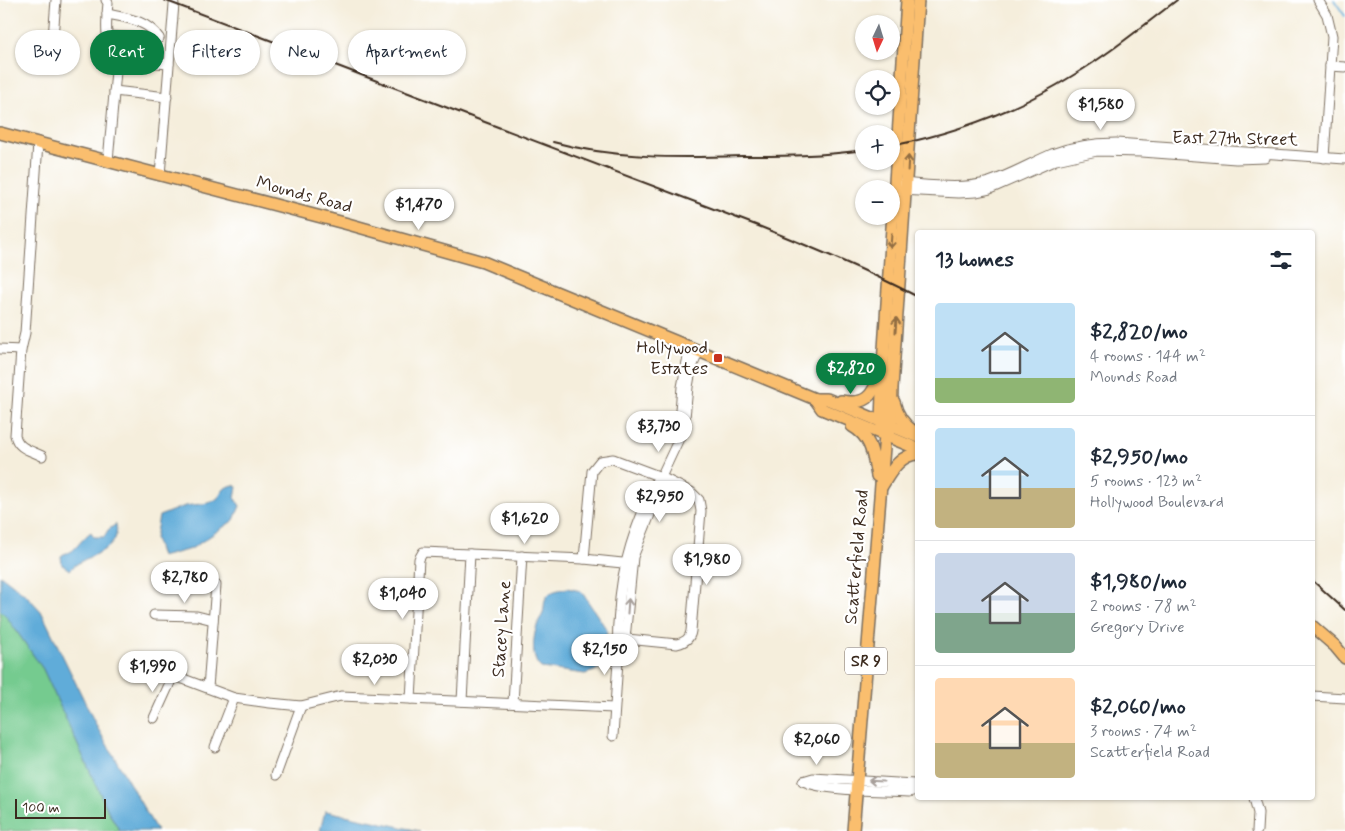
<!DOCTYPE html>
<html lang="en">
<head>
<meta charset="utf-8">
<style>
  :root { --surface:#fff; --page:#f2f2f3; --text:#1f2937; --muted:#747a83; --line:#e0e1e3; --accent:#0b8043 }
  body { margin:0; font-family:Mynerve,sans-serif; background:var(--page); color:var(--text); height:100vh; display:flex; flex-direction:column; font-size:19px; white-space:nowrap }
  * { box-sizing:border-box; margin:0 }
  p { font-size:16px; color:var(--muted) }
  .icon { flex:none; width:28px; height:28px; fill:none; stroke:currentColor; stroke-width:2; stroke-linecap:round; stroke-linejoin:round }
  .map { position:relative; flex:1; overflow:hidden }
  .details { position:absolute; left:915px; top:230px; width:400px; height:570px; display:flex; flex-direction:column; background:var(--surface); border-radius:5px; box-shadow:0 1px 4px #0004 }
  .details>* { flex:none }
  .guide { position:absolute; left:15px; top:30px; width:475px; height:45px; display:flex; gap:10px }
  .needle { width:32px; rotate:184deg }
  .fabs { position:absolute; left:855px; top:15px; display:grid; gap:10px }
  .fabs a { display:grid; place-items:center; width:45px; height:45px; border-radius:50%; background:var(--surface); box-shadow:0 1px 4px #0004; font-size:25px }
  .scale { position:absolute; left:15px; bottom:12px; width:91px; box-sizing:border-box; padding-left:5px; border:2px solid #3b2a1e; border-top:0; font-size:14px; line-height:18px; white-space:nowrap; color:#3b2a1e; -webkit-text-stroke:4px #fff; paint-order:stroke }
  .price { position:absolute; translate:-50% -42px; padding:0 11px; border-radius:18px; background:#fff; color:#222; font-size:16px; line-height:32px; filter:drop-shadow(0 1px 2px #0008) }
  .price::after { content:''; position:absolute; left:50%; top:30px; width:15px; height:11px; margin-left:-8px; background:inherit; clip-path:polygon(0 0,100% 0,50% 100%) }
  .price.on { background:var(--accent); color:#fff }
  ul { padding:0; list-style:none }
  li { display:flex; align-items:center; gap:15px; height:125px; padding:0 20px }
  li+li { border-top:1px solid var(--line) }
  li span { display:grid; place-items:center; flex:none; width:140px; height:100px; border-radius:5px; color:#555 }
  li>.icon { margin-inline-start:auto }
  span .icon { width:60px; height:60px; fill:#fffc; stroke-width:1 }
  li b { font-size:21px }
  h2 { display:flex; justify-content:space-between; align-items:center; height:60px; padding:0 20px; font-size:21px }
  .chip { padding:0 18px; border-radius:22px; background:var(--surface); box-shadow:0 1px 4px #0004; font-size:18px; line-height:45px }
  .chip.on { background:var(--accent); color:#fff }
  .map>svg:first-child { display:block }
  .green { fill:#75cb8f; stroke:#587a56 }
  .water { fill:#61acd9; stroke:#4e6b7c }
  .lines { fill:none; stroke-linecap:round; stroke-linejoin:round }
  .stream { stroke:#61acd9; stroke-width:2 }
  .minor-casing { stroke:#7c6f60; stroke-width:11 }
  .major-casing { stroke:#7c6f60; stroke-width:14 }
  .minor { stroke:#fff; stroke-width:9 }
  .major { stroke:#fabe6e; stroke-width:11 }
  .rail { stroke:#3b2a1e; stroke-width:2 }
  .oneway { stroke:#916d42 }
  .oneway2 { stroke:#a79f9a }
  .poi-dot { fill:#c8321e; stroke:#fff; stroke-width:2 }
  .labels { text-anchor:middle; dominant-baseline:central; stroke-width:4.5; stroke-linejoin:round; paint-order:stroke }
  .shield { fill:#fff; stroke:#766a62; stroke-width:1 }
  .shield-label { font-size:16px; font-weight:bold; fill:#3b2a1e }
  .street-label { font-size:18px; fill:#3b2a1e; stroke:#fff }
  .poi-label { font-size:18px; fill:#3b2a1e; stroke:#fff; text-anchor:end }
</style>
</head>
<body>
<div class="map">
<svg width="1345" height="831" viewBox="0 0 1345 831">
  <rect width="100%" height="100%" fill="#fff"/>
  <filter id="ink" filterUnits="userSpaceOnUse"><feTurbulence type="fractalNoise" baseFrequency=".02" numOctaves="2"/><feDisplacementMap in="SourceGraphic" scale="10" xChannelSelector="R" yChannelSelector="G"/><feConvolveMatrix kernelMatrix="1 2 1 2 8 2 1 2 1" color-interpolation-filters="sRGB"/></filter>
  <filter id="wash" filterUnits="userSpaceOnUse"><feTurbulence type="fractalNoise" baseFrequency=".0096" numOctaves="4" result="noise"/><feDisplacementMap in="SourceGraphic" scale="20" xChannelSelector="R" yChannelSelector="G"/><feGaussianBlur stdDeviation="1.12" result="paint"/><feColorMatrix in="noise" values="0 0 0 0 0 0 0 0 0 0 0 0 0 0 0 0 0 1.4 0 .05"/><feComposite in="paint" operator="in"/></filter>
  <g filter="url(#wash)">
    <rect width="100%" height="100%" fill="#f5eedc"/>
    <path class="green" d="M0 610 6 616 43 669 109 813 120 831H0Z"/>
    <g class="water">
      <path d="M234 485 237 487 235 498 240 506 234 520 191 549 161 557 155 538 159 516C168 513 177 508 186 506 194 504 205 505 213 501 224 496 219 487 234 485Z"/>
      <path d="M116 524C122 554 86 552 70 570L62 565 61 556C64 553 68 553 72 551 77 547 84 537 91 532L94 537H104L108 530Z"/>
      <path d="M0 575 26 595 41 611 97 727 157 831H120L109 813 43 669 6 616 0 610Z"/>
      <path d="M567 588 581 591 607 630 606 651 601 667 594 671 585 674 541 668C530 659 533 635 538 623 539 619 542 617 543 613 545 606 543 600 548 595 553 590 561 590 567 588Z"/>
      <path d="M325 811H326L420 831H320Z"/>
    </g>
    <g class="lines">
      <path class="stream" d="M1334 0 1345 16"/>
    </g>
  </g>
  <g filter="url(#ink)">
    <g class="lines">
      <g class="minor-casing">
        <g id="minor">
          <path d="M106 0 108 3C106 23 104 43 117 60L108 161"/>
          <path d="M1318 0 1327 15 1332 36 1324 158"/>
          <path d="M107 14C126 18 148 20 159 38"/>
          <path d="M107 36 159 38"/>
          <path d="M117 60 169 64"/>
          <path d="M51 63 56 0"/>
          <path d="M1330 66 1345 67"/>
          <path d="M114 91 167 97"/>
          <path d="M38 143 25 333 21 350 15 435C18 449 30 450 42 456"/>
          <path d="M160 175 174 4"/>
          <path d="M901 183C929 185 962 190 989 182 1011 175 1031 163 1052 154 1073 146 1095 143 1116 143L1345 159"/>
          <path d="M899 190 959 193 976 192 990 189 1056 160 1097 151 1142 152 1236 159 1265 158"/>
          <path d="M0 349 21 350"/>
          <path d="M678 434 682 387 690 346"/>
          <path d="M584 559 592 471 600 461 613 459 661 477 691 492 699 500 701 511 691 631C690 639 685 642 677 644L617 638"/>
          <path d="M154 615 197 616 213 620"/>
          <path d="M619 646 625 639 633 557 659 492 661 477 684 428 688 387 691 370 699 350"/>
          <path d="M139 672 173 676 186 680 234 698 270 703 301 706 341 696 614 708"/>
          <path d="M208 688 216 585"/>
          <path d="M1312 696 1345 698"/>
          <path d="M411 699 419 559 423 552 584 559 632 564"/>
          <path d="M462 701 470 554"/>
          <path d="M513 703 522 556"/>
          <path d="M154 718 173 676"/>
          <path d="M613 736 619 646C616 635 618 624 619 612 621 564 636 526 655 483L661 477"/>
          <path d="M215 747 234 698"/>
          <path d="M276 775 301 706"/>
          <path d="M803 781 813 778 914 784 918 787"/>
          <path d="M803 781C826 792 882 790 909 792L918 790"/>
          <path d="M1254 798 1258 813 1257 831"/>
        </g>
      </g>
      <g class="major-casing">
        <g id="major">
          <path d="M0 133 348 224 483 262 815 399H827L918 437"/>
          <path d="M815 399 822 409 918 449"/>
          <path d="M841 401C864 405 873 398 879 375"/>
          <path d="M894 402C897 415 903 424 914 432"/>
          <path d="M852 426C872 437 873 456 877 476"/>
          <path d="M888 431 891 426 892 388 918 0"/>
          <path d="M882 486C890 473 900 454 918 454"/>
          <path d="M1312 626 1335 646 1345 658"/>
          <path d="M853 831 885 435 881 422 883 364 907 0"/>
        </g>
      </g>
      <use href="#minor" class="minor"/>
      <use href="#major" class="major"/>
      <g class="rail">
        <path d="M164 0 761 227C813 248 867 270 918 297"/>
        <path d="M553 142C615 159 679 158 742 156 783 156 823 156 864 150"/>
        <path d="M891 146C955 133 1016 111 1072 76 1109 54 1143 26 1177 0"/>
        <path d="M1312 580 1345 610"/>
      </g>
    </g>
    <defs><path id="oneway-shaft" d="M-6 0H5M1.5-3L5.5 0L1.5 3" fill="none" stroke-width="1.6" stroke-linecap="round" stroke-linejoin="round" transform="scale(1.25)"/></defs>
    <g class="oneway">
      <use href="#oneway-shaft" transform="translate(908 163) rotate(-87)"/>
      <use href="#oneway-shaft" transform="translate(891 241) rotate(94)"/>
      <use href="#oneway-shaft" transform="translate(896 325) rotate(-86)"/>
    </g>
    <g class="oneway2">
      <use href="#oneway-shaft" transform="translate(628 606) rotate(-86)"/>
      <use href="#oneway-shaft" transform="translate(876 781) rotate(-177)"/>
    </g>
  </g>
  <rect class="poi-dot" x="713" y="353" width="10" height="10" rx="2.5"/>
  <g class="labels">
    <rect class="shield" x="845" y="647.5" width="42" height="27" rx="4"/>
    <g class="shield-label">
      <text x="866" y="661">SR 9</text>
    </g>
    <g class="street-label">
      <text transform="translate(1235 139) rotate(1)">East 27th Street</text>
      <text transform="translate(304 195) rotate(15)">Mounds Road</text>
      <text transform="translate(857 557) rotate(-85)">Scatterfield Road</text>
      <text transform="translate(502 629) rotate(-86)">Stacey Lane</text>
    </g>
    <g class="poi-label">
      <text x="708" y="348">Hollywood<tspan x="708" dy="21">Estates</tspan></text>
    </g>
  </g>
</svg>
<div class="fabs">
<a><svg class="needle" viewBox="-14 -14 28 28"><path d="M0-13l5 13h-10z" fill="#e53935"/><path d="M0 13l5-13h-10z" fill="#747a83"/></svg></a>
<a><svg class="icon" aria-label="locate" viewBox="0 0 24 24"><circle cx="12" cy="12" r="6"/><path d="M12 2v4M12 18v4M2 12h4M18 12h4"/></svg></a>
<a>+</a>
<a>−</a>
</div>
<div class="scale">100 m</div>
<b class="price" style="left:1101px;top:131px">$1,580</b>
<b class="price" style="left:419px;top:231px">$1,470</b>
<b class="price on" style="left:851px;top:395px">$2,820</b>
<b class="price" style="left:659px;top:453px">$3,730</b>
<b class="price" style="left:660px;top:523px">$2,950</b>
<b class="price" style="left:525px;top:545px">$1,620</b>
<b class="price" style="left:707px;top:586px">$1,980</b>
<b class="price" style="left:185px;top:604px">$2,780</b>
<b class="price" style="left:403px;top:620px">$1,040</b>
<b class="price" style="left:605px;top:676px">$2,150</b>
<b class="price" style="left:375px;top:686px">$2,030</b>
<b class="price" style="left:153px;top:693px">$1,990</b>
<b class="price" style="left:817px;top:766px">$2,060</b>
<div class="guide">
<a class="chip">Buy</a>
<a class="chip on">Rent</a>
<a class="chip">Filters</a>
<a class="chip">New</a>
<a class="chip">Apartment</a>
</div>
<section class="details">
<h2>13 homes<svg class="icon" aria-label="filters" viewBox="0 0 24 24"><path d="M4 7h16M4 17h16"/><circle cx="9" cy="7" r="2"/><circle cx="15" cy="17" r="2"/></svg></h2>
<ul>
<li><span style="background:linear-gradient(#bfe0f5 75%,#8fb573 0)"><svg class="icon" aria-label="home" viewBox="0 0 24 24"><path d="M3 11l9-7 9 7M6 9v11h12V9"/></svg></span><div><b>$2,820/mo</b><p>4 rooms · 144 m²</p><p>Mounds Road</p></div></li>
<li><span style="background:linear-gradient(#bfe0f5 60%,#c2b280 0)"><svg class="icon" aria-label="home" viewBox="0 0 24 24"><path d="M3 11l9-7 9 7M6 9v11h12V9"/></svg></span><div><b>$2,950/mo</b><p>5 rooms · 123 m²</p><p>Hollywood Boulevard</p></div></li>
<li><span style="background:linear-gradient(#c9d6e8 60%,#7fa58c 0)"><svg class="icon" aria-label="home" viewBox="0 0 24 24"><path d="M3 11l9-7 9 7M6 9v11h12V9"/></svg></span><div><b>$1,980/mo</b><p>2 rooms · 78 m²</p><p>Gregory Drive</p></div></li>
<li><span style="background:linear-gradient(#ffd9b3 65%,#c2b280 0)"><svg class="icon" aria-label="home" viewBox="0 0 24 24"><path d="M3 11l9-7 9 7M6 9v11h12V9"/></svg></span><div><b>$2,060/mo</b><p>3 rooms · 74 m²</p><p>Scatterfield Road</p></div></li>
</ul>
</section>
</div>
</body>
</html>
